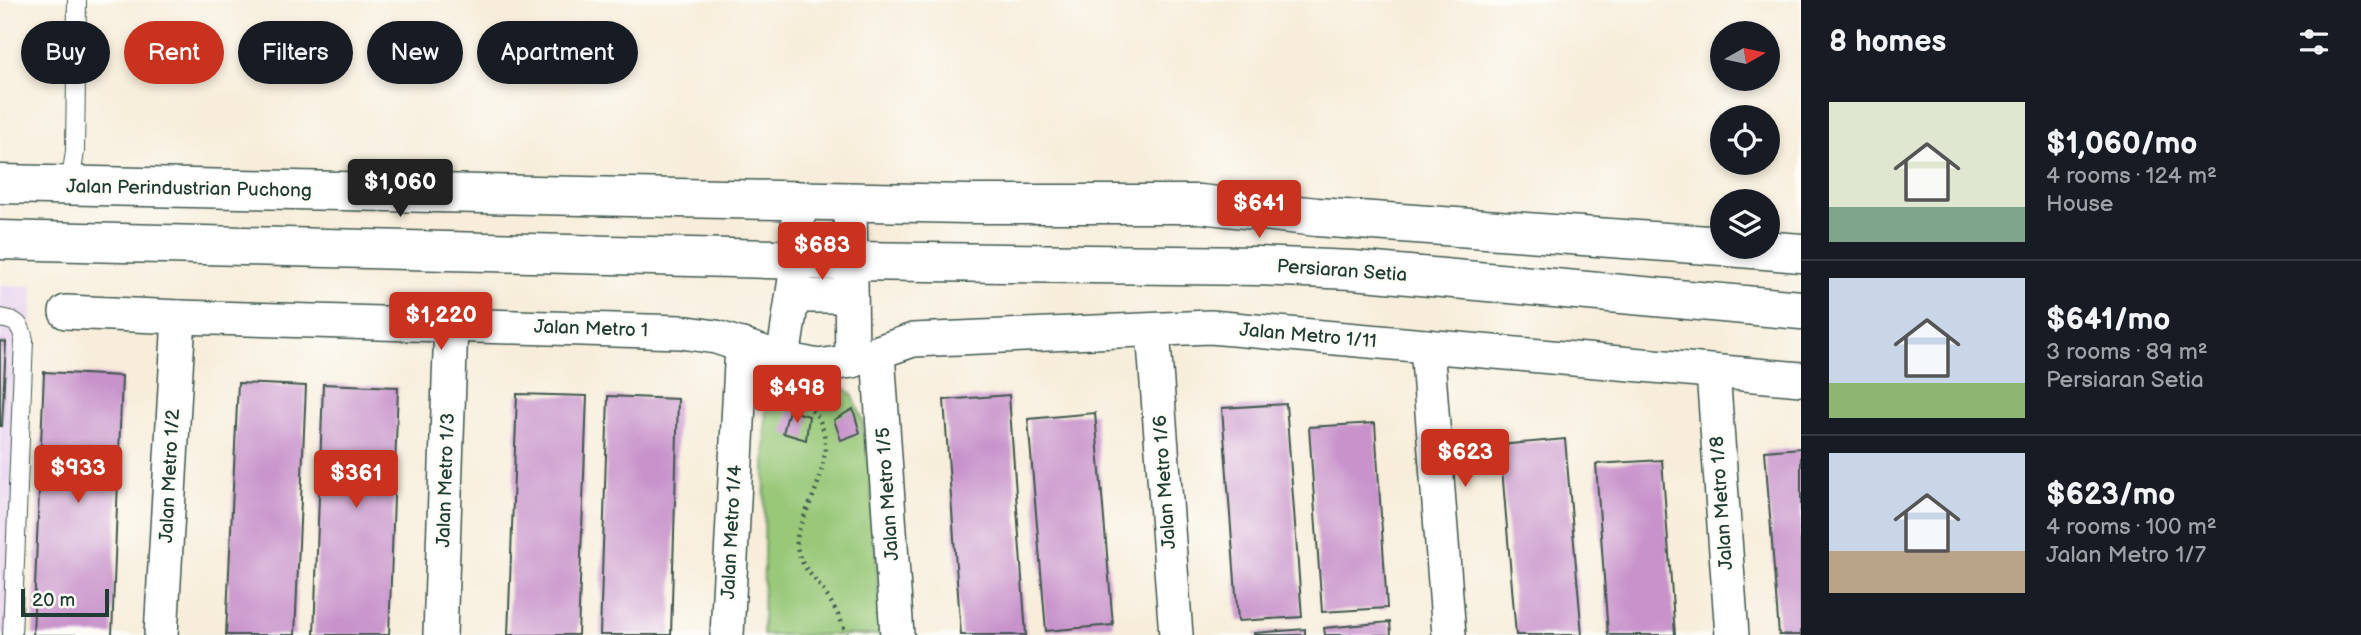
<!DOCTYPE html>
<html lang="en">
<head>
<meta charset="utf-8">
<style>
  :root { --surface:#171b24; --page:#20242c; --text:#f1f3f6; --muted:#9ea1a6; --line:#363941; --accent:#c8321e }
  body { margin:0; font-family:"Balsamiq Sans",sans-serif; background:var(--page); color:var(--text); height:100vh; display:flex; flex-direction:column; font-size:26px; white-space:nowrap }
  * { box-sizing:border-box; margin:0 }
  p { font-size:23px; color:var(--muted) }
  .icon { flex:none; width:38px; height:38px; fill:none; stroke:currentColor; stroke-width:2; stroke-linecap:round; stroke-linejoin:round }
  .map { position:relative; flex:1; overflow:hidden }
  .drawer { display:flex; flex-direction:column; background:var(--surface); width:560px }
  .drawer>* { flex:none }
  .banner { position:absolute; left:21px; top:21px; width:665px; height:63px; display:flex; gap:14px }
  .needle { width:46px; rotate:81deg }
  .tools { position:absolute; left:1710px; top:21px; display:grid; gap:14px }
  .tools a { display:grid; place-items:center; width:70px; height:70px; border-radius:50%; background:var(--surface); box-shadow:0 4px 10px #0003; font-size:35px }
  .scale { position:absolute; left:21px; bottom:18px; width:88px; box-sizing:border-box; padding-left:7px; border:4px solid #1f3d34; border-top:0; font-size:19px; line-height:24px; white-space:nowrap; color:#1f3d34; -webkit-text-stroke:5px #fdfcf7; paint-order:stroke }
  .price { position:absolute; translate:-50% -60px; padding:0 16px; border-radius:7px; background:var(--accent); color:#fff; font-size:23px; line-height:46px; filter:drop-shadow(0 2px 4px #0008) }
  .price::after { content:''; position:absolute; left:50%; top:42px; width:21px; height:16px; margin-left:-10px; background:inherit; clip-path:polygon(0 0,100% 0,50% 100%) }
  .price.selected { background:#222; color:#fff }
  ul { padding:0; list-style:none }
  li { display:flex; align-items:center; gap:21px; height:175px; padding:0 28px }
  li+li { border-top:2px solid var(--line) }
  li span { display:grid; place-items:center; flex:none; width:196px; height:140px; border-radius:0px; color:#555 }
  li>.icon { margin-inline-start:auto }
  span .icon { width:84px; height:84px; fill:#fffc; stroke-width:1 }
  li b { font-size:30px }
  h2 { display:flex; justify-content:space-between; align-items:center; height:84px; padding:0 28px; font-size:30px }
  .chip { padding:0 24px; border-radius:32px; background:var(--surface); box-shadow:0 4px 10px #0003; font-size:24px; line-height:63px }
  .chip.selected { background:var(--accent); color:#fff }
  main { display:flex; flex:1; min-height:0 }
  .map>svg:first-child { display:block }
  .built { fill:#e7d2ef }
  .green { fill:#98c878; stroke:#5c8256; stroke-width:2 }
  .building { fill:#c893cb }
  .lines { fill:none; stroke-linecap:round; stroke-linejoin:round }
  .lane-casing { stroke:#3f574d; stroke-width:20 }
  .street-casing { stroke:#3f574d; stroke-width:36 }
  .secondary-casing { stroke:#3f574d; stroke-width:41 }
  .path { stroke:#3f574d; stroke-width:4.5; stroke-dasharray:2 5; stroke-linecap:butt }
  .lane { stroke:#fff; stroke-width:18 }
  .street { stroke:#fff; stroke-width:33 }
  .secondary { stroke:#fff; stroke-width:38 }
  .labels { text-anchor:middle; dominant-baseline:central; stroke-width:5; stroke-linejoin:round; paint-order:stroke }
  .street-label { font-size:19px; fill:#1f3d34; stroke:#fdfcf7 }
</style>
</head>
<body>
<main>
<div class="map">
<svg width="1801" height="635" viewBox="0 0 1801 635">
  <rect width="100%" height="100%" fill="#fdfcf7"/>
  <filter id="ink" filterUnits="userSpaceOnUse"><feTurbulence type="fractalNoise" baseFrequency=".0143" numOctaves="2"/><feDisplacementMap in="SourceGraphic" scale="14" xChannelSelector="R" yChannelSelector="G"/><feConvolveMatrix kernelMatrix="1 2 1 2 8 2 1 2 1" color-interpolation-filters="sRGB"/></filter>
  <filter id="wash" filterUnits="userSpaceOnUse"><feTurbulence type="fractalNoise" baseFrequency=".00686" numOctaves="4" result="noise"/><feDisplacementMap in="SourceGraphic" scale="28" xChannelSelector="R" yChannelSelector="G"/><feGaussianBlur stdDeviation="1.57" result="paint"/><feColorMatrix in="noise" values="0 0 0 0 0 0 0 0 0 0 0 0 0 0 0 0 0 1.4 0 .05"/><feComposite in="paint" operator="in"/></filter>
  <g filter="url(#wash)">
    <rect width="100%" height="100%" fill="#f7edda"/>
    <path class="built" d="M0 286H33L18 635H0Z"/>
    <path class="green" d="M794 371 828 375 852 394 863 421 869 465 882 635H763L766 396 775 375Z"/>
    <g id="blocks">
      <g class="building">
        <path d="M0 341 6 342 2 426H0Z"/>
        <path d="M44 372 122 376 112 635H33Z"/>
        <path d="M238 383 306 386 295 635H226Z"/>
        <path d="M323 384 398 387 389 635H314Z"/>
        <path d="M517 394 587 396 578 635H508Z"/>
        <path d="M1009 395 1026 635H961L944 400Z"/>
        <path d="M608 396 678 399 671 635H600Z"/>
        <path d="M1286 404 1302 617 1238 621 1222 408Z"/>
        <path d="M853 409 860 433 841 440 834 420Z"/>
        <path d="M789 410 809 416 806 440 783 433Z"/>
        <path d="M1095 413 1113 625 1046 631 1028 419Z"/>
        <path d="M1375 423 1387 608 1322 612 1309 427Z"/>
        <path d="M1565 439 1582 635H1516L1500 445Z"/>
        <path d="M1801 448V635H1779L1765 451Z"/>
        <path d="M1662 460 1675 635H1608L1596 464Z"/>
        <path d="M1390 622 1391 635H1325L1324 628Z"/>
        <path d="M1305 629V635H1254V633Z"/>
      </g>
    </g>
  </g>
  <g filter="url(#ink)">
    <use href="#blocks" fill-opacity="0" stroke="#3f574d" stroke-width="2"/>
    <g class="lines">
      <g class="lane-casing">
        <g id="lane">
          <path d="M70 186 75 151 77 0"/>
          <path d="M0 318C16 320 21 324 24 340L12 635"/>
        </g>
      </g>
      <g class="street-casing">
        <g id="street">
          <path d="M850 202 852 361"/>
          <path d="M793 296H851"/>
          <path d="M66 312 179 317 681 332 716 337 783 359 818 366 852 361 913 340 1210 327 1801 379"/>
          <path d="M1153 330 1176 635"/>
          <path d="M1427 346 1449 635"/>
          <path d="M878 353 897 635"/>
          <path d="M783 359 798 259V201"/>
          <path d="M1713 372 1732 635"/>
          <path d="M161 635 179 317"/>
          <path d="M440 635 451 325"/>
          <path d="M727 635 742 345"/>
        </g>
      </g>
      <g class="secondary-casing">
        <g id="secondary">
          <path d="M0 184 966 204H1200L1317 217 1722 246"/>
          <path d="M0 240 850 261 1258 266 1353 270 1801 310"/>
          <path d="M1728 247 1801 253"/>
        </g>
      </g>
      <path class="path" d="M802 400C807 406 813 411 817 416 835 443 819 484 807 510 801 524 794 536 798 551 802 568 815 578 824 592 834 605 841 620 847 635"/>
      <use href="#lane" class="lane"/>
      <use href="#street" class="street"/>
      <use href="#secondary" class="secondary"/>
    </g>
  </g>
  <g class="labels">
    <g class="street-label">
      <text transform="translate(189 189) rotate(1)">Jalan Perindustrian Puchong</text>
      <text transform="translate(1342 271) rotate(4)">Persiaran Setia</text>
      <text transform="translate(591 329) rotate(2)">Jalan Metro 1</text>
      <text transform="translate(1308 336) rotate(5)">Jalan Metro 1/11</text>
      <text transform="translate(170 476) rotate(-87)">Jalan Metro 1/2</text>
      <text transform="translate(446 480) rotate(-88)">Jalan Metro 1/3</text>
      <text transform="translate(1165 482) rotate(-94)">Jalan Metro 1/6</text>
      <text transform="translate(888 494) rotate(-94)">Jalan Metro 1/5</text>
      <text transform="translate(1722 503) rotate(-94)">Jalan Metro 1/8</text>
      <text transform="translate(732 532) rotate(-87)">Jalan Metro 1/4</text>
    </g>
  </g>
</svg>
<div class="tools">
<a><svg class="needle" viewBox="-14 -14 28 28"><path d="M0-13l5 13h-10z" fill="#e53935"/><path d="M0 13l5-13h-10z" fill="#9ea1a6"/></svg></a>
<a><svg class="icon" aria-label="locate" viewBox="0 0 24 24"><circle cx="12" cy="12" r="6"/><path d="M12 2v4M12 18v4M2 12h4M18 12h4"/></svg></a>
<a><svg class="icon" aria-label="layers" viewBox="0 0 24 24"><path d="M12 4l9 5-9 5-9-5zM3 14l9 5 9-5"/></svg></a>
</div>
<div class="scale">20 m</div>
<b class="price selected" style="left:400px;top:219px">$1,060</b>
<b class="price" style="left:1259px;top:240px">$641</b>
<b class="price" style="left:822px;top:282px">$683</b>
<b class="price" style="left:441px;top:352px">$1,220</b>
<b class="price" style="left:797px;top:425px">$498</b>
<b class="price" style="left:1465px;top:489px">$623</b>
<b class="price" style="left:78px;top:505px">$933</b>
<b class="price" style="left:356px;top:510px">$361</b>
<div class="banner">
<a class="chip">Buy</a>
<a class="chip selected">Rent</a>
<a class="chip">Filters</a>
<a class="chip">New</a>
<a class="chip">Apartment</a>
</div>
</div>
<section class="drawer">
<h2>8 homes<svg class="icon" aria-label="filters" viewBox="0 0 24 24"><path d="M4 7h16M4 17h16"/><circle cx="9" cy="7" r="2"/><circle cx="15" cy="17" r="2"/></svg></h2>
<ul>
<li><span style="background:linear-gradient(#dfe7d0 75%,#7fa58c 0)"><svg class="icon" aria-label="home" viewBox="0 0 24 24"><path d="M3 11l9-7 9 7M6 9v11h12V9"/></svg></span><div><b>$1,060/mo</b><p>4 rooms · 124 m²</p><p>House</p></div></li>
<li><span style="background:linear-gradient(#c9d6e8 75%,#8fb573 0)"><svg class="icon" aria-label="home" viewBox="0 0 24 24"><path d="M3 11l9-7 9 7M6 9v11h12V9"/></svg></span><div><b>$641/mo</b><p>3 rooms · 89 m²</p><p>Persiaran Setia</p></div></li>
<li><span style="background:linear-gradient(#c9d6e8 70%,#b9a48a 0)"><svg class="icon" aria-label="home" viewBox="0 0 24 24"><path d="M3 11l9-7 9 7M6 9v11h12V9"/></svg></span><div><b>$623/mo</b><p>4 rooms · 100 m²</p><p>Jalan Metro 1/7</p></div></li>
</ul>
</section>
</main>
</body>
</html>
